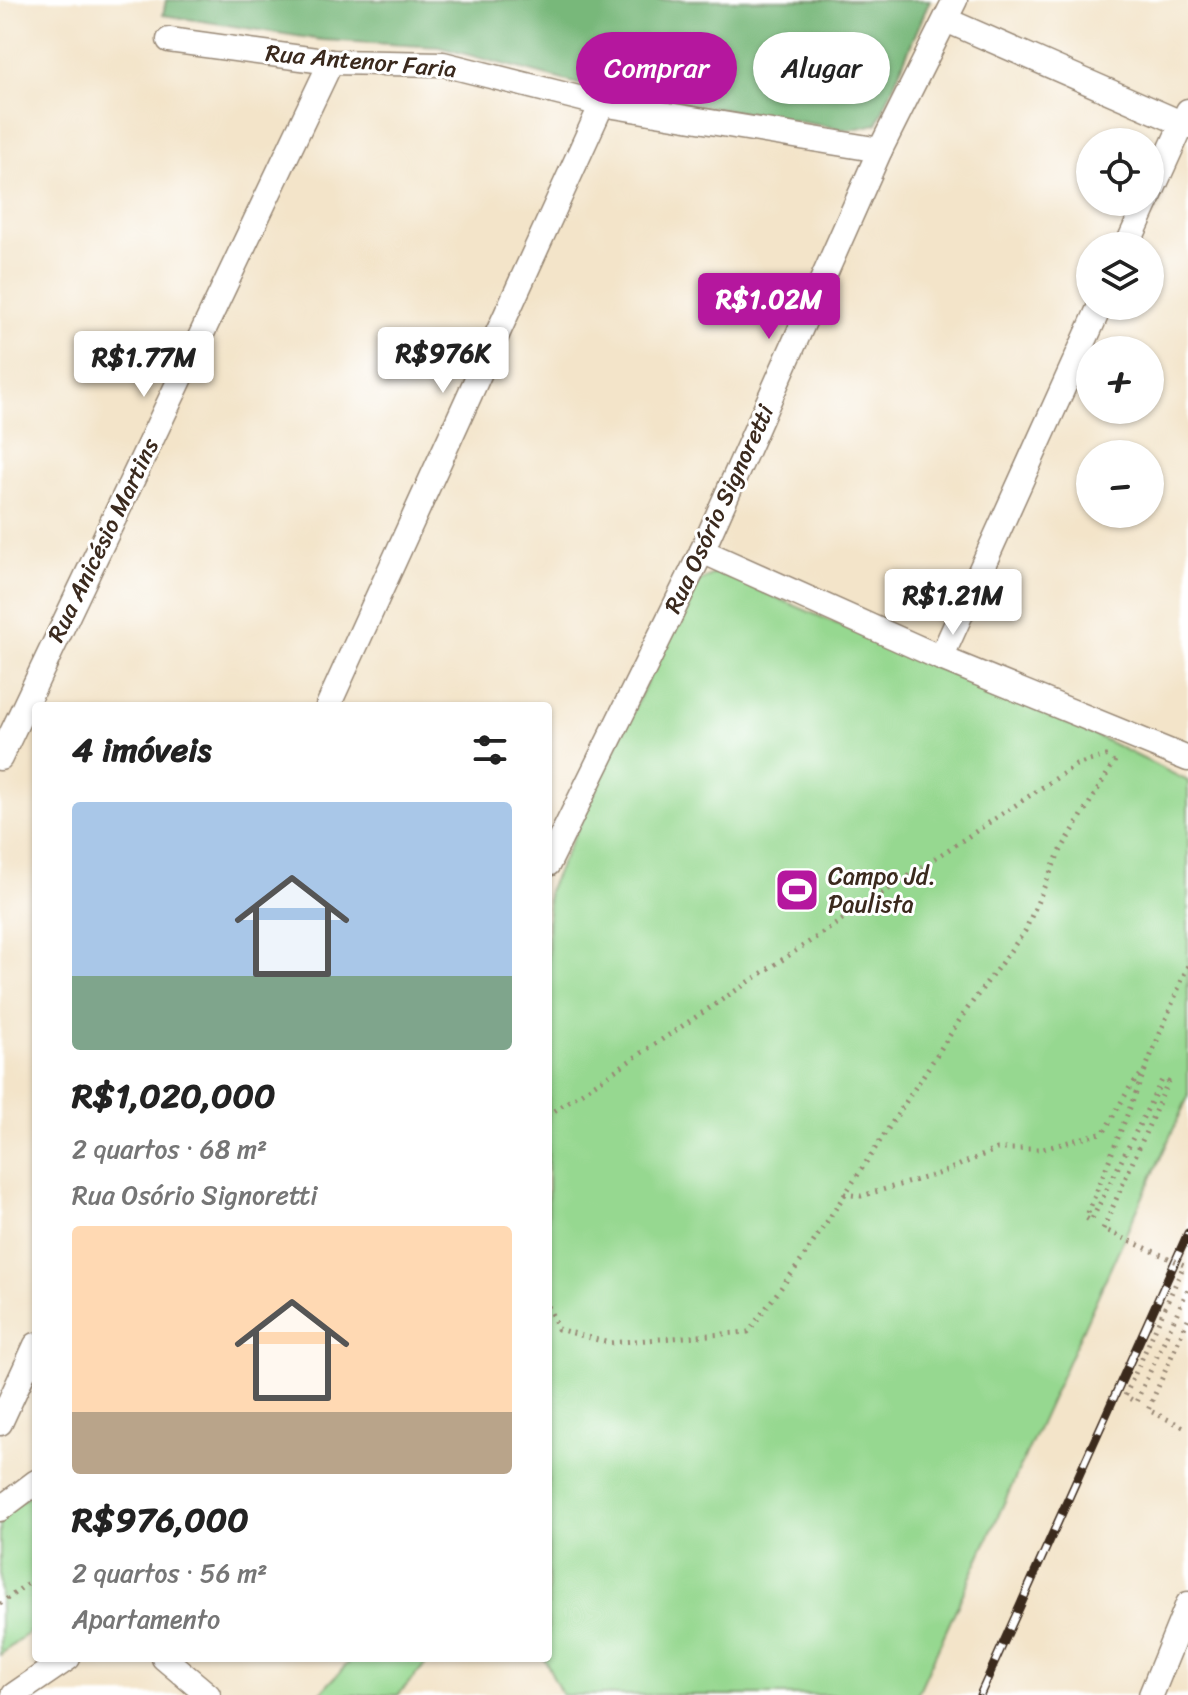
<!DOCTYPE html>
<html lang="pt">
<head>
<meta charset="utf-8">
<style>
  :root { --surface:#fff; --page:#f2f2f2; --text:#222; --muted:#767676; --accent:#b5179e }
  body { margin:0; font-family:Sriracha,sans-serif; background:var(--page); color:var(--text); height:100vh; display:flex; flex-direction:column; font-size:30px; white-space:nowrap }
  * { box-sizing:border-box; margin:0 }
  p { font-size:26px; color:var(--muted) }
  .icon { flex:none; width:44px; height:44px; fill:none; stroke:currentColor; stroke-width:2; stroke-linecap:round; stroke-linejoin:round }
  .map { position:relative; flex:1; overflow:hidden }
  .details { position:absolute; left:32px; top:702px; width:520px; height:960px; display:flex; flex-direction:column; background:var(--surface); border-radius:8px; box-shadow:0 2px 6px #0004 }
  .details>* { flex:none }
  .hud { position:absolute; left:576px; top:32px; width:492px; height:72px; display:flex; gap:16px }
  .fabs { position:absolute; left:1076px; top:128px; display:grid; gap:16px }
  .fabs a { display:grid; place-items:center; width:88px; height:88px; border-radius:50%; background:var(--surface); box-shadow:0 2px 6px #0004; font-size:40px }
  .price { position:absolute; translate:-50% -68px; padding:0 18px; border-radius:8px; background:#fff; color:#222; font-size:26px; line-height:52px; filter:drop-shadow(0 2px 4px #0008) }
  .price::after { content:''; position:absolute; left:50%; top:48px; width:24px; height:18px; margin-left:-12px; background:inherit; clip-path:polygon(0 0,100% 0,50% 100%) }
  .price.selected { background:var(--accent); color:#fff }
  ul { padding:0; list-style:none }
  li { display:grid; align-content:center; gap:16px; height:424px; padding:0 40px }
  li span { display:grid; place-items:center; height:248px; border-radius:8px; color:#555 }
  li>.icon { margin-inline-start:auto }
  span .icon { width:144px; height:144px; fill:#fffc; stroke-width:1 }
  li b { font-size:34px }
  h2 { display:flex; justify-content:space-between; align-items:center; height:96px; padding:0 40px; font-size:34px }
  .chip { padding:0 28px; border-radius:36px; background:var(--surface); box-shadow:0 2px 6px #0004; font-size:28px; line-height:72px }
  .chip.selected { background:var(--accent); color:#fff }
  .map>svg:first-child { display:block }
  .green { fill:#96d890; stroke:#688157; stroke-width:2 }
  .forest { fill:#78b87a; stroke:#5a714c; stroke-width:2 }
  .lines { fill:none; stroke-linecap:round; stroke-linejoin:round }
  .street-casing { stroke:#978774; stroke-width:27 }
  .path { stroke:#978774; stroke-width:5; stroke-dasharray:2 6; stroke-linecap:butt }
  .street { stroke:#fff; stroke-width:24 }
  .rail-casing { stroke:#3b2a1e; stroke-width:9 }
  .rail { stroke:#fff; stroke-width:6; stroke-dasharray:18; stroke-linecap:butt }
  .path-bridge { stroke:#978774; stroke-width:5; stroke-dasharray:2 6; stroke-linecap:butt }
  .labels { text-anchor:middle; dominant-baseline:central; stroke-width:6; stroke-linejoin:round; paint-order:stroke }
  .street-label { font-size:24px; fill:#3b2a1e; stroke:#fff }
  .poi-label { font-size:24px; fill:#3b2a1e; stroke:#fff; text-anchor:start }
</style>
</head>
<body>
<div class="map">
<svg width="1188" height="1695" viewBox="0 0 1188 1695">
  <rect width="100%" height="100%" fill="#fff"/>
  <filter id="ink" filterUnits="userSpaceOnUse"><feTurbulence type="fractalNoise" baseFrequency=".0125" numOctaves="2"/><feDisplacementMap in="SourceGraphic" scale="16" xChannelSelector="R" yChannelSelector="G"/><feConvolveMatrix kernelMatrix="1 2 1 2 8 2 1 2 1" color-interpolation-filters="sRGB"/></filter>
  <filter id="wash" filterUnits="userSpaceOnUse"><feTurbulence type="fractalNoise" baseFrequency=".006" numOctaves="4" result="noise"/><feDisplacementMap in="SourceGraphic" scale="32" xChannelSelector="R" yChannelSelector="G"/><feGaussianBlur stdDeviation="1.8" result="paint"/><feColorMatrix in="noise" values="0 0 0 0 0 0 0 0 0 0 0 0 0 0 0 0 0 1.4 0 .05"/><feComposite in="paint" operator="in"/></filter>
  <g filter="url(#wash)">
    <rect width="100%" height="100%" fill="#f3e4c9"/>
    <g class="green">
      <path d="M717 572 1101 738 1188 781V1097L917 1695H562L544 1658H548V891L667 639 698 582Z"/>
      <path d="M36 1490V1627L0 1655V1517Z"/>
      <path d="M353 1658H431L398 1695H323L321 1692Z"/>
    </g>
    <path class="forest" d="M166 0H930L877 124 849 130 586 86 439 47 322 40 163 15Z"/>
  </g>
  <g filter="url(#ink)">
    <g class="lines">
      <g class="street-casing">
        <g id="street">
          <path d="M946 20 1188 126"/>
          <path d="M169 40 331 62 443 64 602 104 880 150"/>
          <path d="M1150 195 1188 111"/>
          <path d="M1127 246 1147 202"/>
          <path d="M702 551 941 658 1188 759"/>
          <path d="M941 658 1100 306"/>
          <path d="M328 706 602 104"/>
          <path d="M0 758 331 62"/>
          <path d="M548 864 702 551 880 150 955 0"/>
          <path d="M0 1423 36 1345"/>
          <path d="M0 1509 36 1482"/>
          <path d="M164 1658 208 1695"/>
          <path d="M14 1695 68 1658"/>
          <path d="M1151 1695 1188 1604"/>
        </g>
      </g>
      <g class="path">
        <path d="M548 1115 1076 765 1109 755"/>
        <path d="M844 1194 861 1196 941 1173 997 1149H1043L1104 1132 1130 1087 1145 1070 1188 965"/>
        <path d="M548 1306 558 1329 609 1343 748 1332 801 1261 965 1012 1025 931 1058 855 1118 756"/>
        <path d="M1188 1319 1148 1410 1188 1429"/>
        <path d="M0 1604 36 1577"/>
      </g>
      <use href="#street" class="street"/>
      <g class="rail-casing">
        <path id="rail" d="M980 1695 1188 1233"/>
      </g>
      <use href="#rail" class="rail"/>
      <path class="path-bridge" d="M1145 1070 1086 1218 1091 1221 1162 1080 1168 1082 1103 1229 1184 1265 1125 1396 1136 1402 1188 1289"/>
    </g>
  </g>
  <defs>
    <g id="stadium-square" transform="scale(2.3)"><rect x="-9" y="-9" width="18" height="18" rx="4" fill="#b5179e" stroke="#fff"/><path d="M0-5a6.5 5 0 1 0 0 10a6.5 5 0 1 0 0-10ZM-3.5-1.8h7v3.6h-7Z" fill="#fff"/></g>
  </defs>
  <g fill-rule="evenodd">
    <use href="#stadium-square" x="797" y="890"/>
  </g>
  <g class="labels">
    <g class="street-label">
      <text transform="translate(361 61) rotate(5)">Rua Antenor Faria</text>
      <text transform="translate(719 509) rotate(-65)">Rua Osório Signoretti</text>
      <text transform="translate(103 540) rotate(-64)">Rua Anicésio Martins</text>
    </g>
    <g class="poi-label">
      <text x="828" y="876">Campo Jd.<tspan x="828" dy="28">Paulista</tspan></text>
    </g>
  </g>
</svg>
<div class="fabs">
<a><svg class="icon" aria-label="locate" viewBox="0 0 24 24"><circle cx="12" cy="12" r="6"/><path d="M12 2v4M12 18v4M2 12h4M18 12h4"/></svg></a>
<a><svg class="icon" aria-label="layers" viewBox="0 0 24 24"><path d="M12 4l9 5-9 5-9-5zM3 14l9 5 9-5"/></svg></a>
<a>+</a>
<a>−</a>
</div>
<b class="price selected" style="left:769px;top:341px">R$1.02M</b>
<b class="price" style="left:443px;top:395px">R$976K</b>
<b class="price" style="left:144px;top:399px">R$1.77M</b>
<b class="price" style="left:953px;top:637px">R$1.21M</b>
<div class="hud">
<a class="chip selected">Comprar</a>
<a class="chip">Alugar</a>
</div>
<section class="details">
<h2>4 imóveis<svg class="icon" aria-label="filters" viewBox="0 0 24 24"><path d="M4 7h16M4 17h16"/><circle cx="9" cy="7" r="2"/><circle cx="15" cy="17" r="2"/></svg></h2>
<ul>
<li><span style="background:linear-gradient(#a9c7e8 70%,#7fa58c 0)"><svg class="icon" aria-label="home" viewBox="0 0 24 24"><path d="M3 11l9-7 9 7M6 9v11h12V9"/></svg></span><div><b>R$1,020,000</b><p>2 quartos · 68 m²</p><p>Rua Osório Signoretti</p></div></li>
<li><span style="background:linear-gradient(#ffd9b3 75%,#b9a48a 0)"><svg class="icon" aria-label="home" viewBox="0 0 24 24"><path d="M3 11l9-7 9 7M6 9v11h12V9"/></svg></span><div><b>R$976,000</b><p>2 quartos · 56 m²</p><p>Apartamento</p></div></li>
</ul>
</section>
</div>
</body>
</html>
